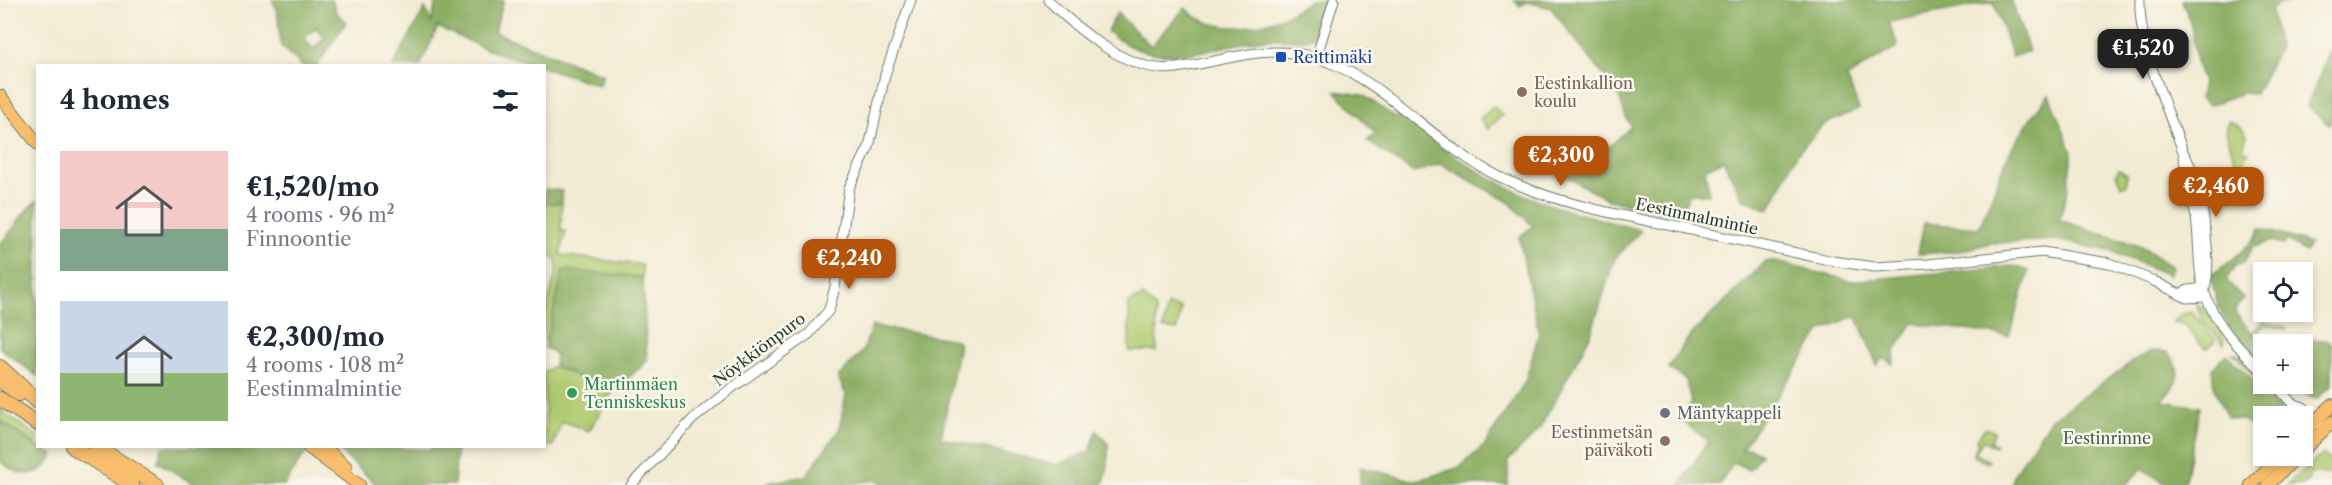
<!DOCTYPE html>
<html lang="en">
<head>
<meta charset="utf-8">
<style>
  :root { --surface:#fff; --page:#f2f2f3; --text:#1f2937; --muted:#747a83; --accent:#b45309 }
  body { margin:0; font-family:"Libre Caslon Text",serif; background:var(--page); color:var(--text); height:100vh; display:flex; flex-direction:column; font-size:22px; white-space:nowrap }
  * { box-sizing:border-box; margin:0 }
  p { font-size:20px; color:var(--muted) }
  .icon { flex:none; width:33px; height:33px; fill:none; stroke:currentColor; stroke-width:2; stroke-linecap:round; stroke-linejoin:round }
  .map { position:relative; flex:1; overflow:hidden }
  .sheet { position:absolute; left:36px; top:64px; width:510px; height:384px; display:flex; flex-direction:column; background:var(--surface); border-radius:0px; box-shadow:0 3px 9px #0003 }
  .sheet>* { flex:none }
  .controls { position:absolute; left:2253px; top:262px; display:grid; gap:12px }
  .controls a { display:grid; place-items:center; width:60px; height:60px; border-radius:0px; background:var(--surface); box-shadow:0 3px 9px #0003; font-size:30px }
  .price { position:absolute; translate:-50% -51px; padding:0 14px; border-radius:12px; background:var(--accent); color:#fff; font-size:20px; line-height:39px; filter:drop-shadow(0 2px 3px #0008) }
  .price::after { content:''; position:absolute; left:50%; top:36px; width:18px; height:14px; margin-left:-9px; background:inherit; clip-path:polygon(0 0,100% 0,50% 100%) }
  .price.on { background:#222; color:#fff }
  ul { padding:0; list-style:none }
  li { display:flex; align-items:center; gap:18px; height:150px; padding:0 24px }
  li span { display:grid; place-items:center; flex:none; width:168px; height:120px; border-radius:0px; color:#555 }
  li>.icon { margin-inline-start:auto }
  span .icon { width:72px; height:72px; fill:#fffc; stroke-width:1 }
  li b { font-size:26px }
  h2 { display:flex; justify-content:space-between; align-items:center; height:72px; padding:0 24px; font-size:26px }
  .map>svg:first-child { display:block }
  .green { fill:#afca70; stroke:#678452; stroke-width:1.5 }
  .forest { fill:#8bae62; stroke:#55764b; stroke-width:1.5; fill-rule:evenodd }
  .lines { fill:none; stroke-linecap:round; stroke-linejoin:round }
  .minor-casing { stroke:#697a6c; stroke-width:11 }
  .major-casing { stroke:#697a6c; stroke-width:14 }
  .highway-casing { stroke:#697a6c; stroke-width:16 }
  .minor { stroke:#fff; stroke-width:9 }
  .major { stroke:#f9be6d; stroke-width:12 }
  .highway { stroke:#f9be6d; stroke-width:14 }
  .transit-dot { fill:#1a4fb4; stroke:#fbf7ec; stroke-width:2 }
  .education-dot { fill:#8d6e63; stroke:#fbf7ec; stroke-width:2 }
  .leisure-dot { fill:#2e9e5b; stroke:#fbf7ec; stroke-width:2 }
  .worship-dot { fill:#6b7280; stroke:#fbf7ec; stroke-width:2 }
  .labels { text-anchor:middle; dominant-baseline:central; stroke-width:5; stroke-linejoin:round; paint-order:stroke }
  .transit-label { font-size:16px; fill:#164399; stroke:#fbf7ec; text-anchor:start }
  .education-label { font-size:16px; fill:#785e54; stroke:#fbf7ec; text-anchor:start }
  .street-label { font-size:16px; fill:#1f3d34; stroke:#fbf7ec }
  .leisure-label { font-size:16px; fill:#27864d; stroke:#fbf7ec; text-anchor:start }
  .worship-label { font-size:16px; fill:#5b616d; stroke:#fbf7ec; text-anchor:start }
  .park-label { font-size:16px; fill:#436043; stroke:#fbf7ec }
</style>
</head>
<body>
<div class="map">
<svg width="2332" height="485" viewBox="0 0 2332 485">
  <rect width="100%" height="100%" fill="#fbf7ec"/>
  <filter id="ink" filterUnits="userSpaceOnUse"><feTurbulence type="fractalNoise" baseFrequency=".0167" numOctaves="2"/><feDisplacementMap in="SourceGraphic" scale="12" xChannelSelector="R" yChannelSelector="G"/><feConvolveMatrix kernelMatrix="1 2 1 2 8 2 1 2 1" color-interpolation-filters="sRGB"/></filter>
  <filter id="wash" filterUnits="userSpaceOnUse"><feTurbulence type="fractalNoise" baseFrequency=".008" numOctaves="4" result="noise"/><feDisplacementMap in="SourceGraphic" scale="24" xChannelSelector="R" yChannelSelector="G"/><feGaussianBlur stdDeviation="1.35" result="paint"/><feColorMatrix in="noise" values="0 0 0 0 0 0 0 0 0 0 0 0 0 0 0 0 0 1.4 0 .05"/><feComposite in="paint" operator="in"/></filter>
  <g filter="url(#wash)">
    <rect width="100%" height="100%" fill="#f2ebd3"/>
    <g class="green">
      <path d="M1494 106 1502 116 1488 129 1480 119Z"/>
      <path d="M2229 121 2242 128 2247 135 2243 149 2249 152 2242 168 2236 165 2226 131Z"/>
      <path d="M1584 146 1585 155 1569 157 1568 148Z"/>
      <path d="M2119 169 2127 174V185L2121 186 2116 174Z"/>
      <path d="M544 203H562L561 231H566L560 255 642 265 647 361 611 394 589 431 562 421 553 446 545 445 544 372 554 366 556 356 552 351 545 348 544 320 557 269 556 258 545 257Z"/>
      <path d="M1143 296 1156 309 1157 351H1129V303Z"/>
      <path d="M2196 304C2205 308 2227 335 2224 344L2203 321Z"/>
      <path d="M1168 305 1181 308 1177 330 1163 328Z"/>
      <path d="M2192 311 2216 341 2206 349 2199 343 2185 324 2173 322 2181 315Z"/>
      <path d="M2265 312H2267L2265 322 2287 327V329L2265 325 2254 335 2252 333 2263 321Z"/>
      <path d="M2232 352 2241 356 2263 380 2264 384H2267L2293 413 2291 415Z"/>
      <path d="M0 410 37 436V445L0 421Z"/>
      <path d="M1984 429H1988L1995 432 1990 441 1996 445 1995 447 1983 440 1975 453 1989 461 1987 463 1973 456 1978 443 1976 441Z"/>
      <path d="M2323 454 2332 462V475L2310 472 2309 480 2303 485H2287Z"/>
    </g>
    <g class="forest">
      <path d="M272 0H332L336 12 346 22 317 66H302L281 46 277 9ZM316 28 325 37 313 49 304 38Z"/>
      <path d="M436 0H504L494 32 603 75 599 85 486 49 438 27 420 66H393L425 8 432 22Z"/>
      <path d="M1309 0H1326L1315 36C1302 45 1282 37 1266 39 1211 46 1155 74 1107 31L1117 13 1151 46 1185 8C1189 11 1192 15 1196 17 1231 37 1280 25 1309 0Z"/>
      <path d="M1514 0H2011L2029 51 2012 57 1994 2 1889 22 1898 46 1847 77 1859 109 1823 125 1797 154 1769 210 1742 198 1723 160 1705 169 1709 194H1689L1682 216 1609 200 1559 173 1587 166 1631 127 1625 115 1616 87 1603 75 1551 8 1527 2 1520 6Z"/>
      <path d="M2182 0H2318L2277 4 2271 9 2279 47 2255 94 2242 93 2209 105 2200 99 2203 81 2197 66 2191 25Z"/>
      <path d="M2330 52H2332V119L2329 125 2307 106Z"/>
      <path d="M1335 91 1363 95 1396 118 1400 115C1445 152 1502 190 1557 207 1585 216 1614 223 1641 230L1614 260 1591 334 1539 430 1508 461V485H1360V467L1416 481 1460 467 1485 445 1525 382 1539 333 1519 237 1533 226 1509 202 1441 164 1414 173 1367 141 1376 134Z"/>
      <path d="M2049 95 2072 152 2067 195 2059 220 2143 247 2172 267 2169 275 2110 251 2056 240 1991 243 1960 251 1918 254 1924 223 1979 228 2008 155 2032 116Z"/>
      <path d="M545 189 562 191V203H545Z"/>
      <path d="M37 201V376L0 348V243C16 230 20 212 37 201Z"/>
      <path d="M2260 228 2310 244 2306 252 2286 240 2284 245 2272 241 2253 247 2244 263 2236 264 2226 280 2244 299 2236 308 2235 313 2263 345V365C2231 331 2218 322 2211 274 2223 269 2257 241 2260 228Z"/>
      <path d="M1772 261 1851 281 2013 266 2029 271 2009 336 1913 323 1896 348 1893 364 1883 358 1877 365 1856 315 1821 331 1741 450 1750 448 1761 454 1749 470 1734 462 1719 485H1680L1708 441 1682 421 1691 403 1686 380 1668 368 1689 337 1765 262Z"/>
      <path d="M563 270 642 277 647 361 611 394 601 387 554 366 556 356 552 351 545 348Z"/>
      <path d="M872 326 956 340 959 344 941 438 1057 465 1090 451 1097 431 1108 444V466L1103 485H886L875 480 843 485H765L767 483 806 476 839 430 846 395 838 377 863 351Z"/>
      <path d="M2312 339 2328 341 2332 345V385L2317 399 2283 384H2302L2301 345Z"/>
      <path d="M2152 351 2167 352C2186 371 2177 384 2162 401L2200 407 2184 485H2167L2142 468 2126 485H2012L2014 474 2050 420 2139 357Z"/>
      <path d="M2226 354 2267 394 2287 417H2264L2263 452 2253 462 2255 441 2252 426 2244 421 2227 417 2214 389 2212 369Z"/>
      <path d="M0 421 38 447 54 455C40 480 19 478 0 461Z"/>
      <path d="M162 447H299L306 452 284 485H195L158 462Z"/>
      <path d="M335 447H384L431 450 432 447H457L454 485H377Z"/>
    </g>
  </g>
  <g filter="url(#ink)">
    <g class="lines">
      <g class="minor-casing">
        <g id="minor">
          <path d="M1048 0C1078 30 1131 75 1176 68 1221 62 1261 45 1306 55 1382 73 1430 144 1500 177 1555 203 1614 214 1673 226 1727 238 1780 249 1833 261L1874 267 1928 264 2042 252 2109 263 2154 281 2187 298 2206 297"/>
          <path d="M2140 0C2138 46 2168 110 2184 154 2201 181 2213 257 2205 288"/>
          <path d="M1316 58 1334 0"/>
          <path d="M2184 154C2184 176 2193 196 2196 218 2199 237 2198 258 2201 278 2207 317 2237 346 2264 373"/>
          <path d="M2179 294 2188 290 2205 288"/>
          <path d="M2274 384 2292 403 2300 417"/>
          <path d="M2292 403 2303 407 2325 429"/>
          <path d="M631 485 693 419 729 390 809 334 829 310 835 287 849 188 869 147 885 75 911 0"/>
        </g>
      </g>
      <g class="major-casing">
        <g id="major">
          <path d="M0 96 38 144"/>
          <path d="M2302 434 2332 405"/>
          <path d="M308 447 359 485"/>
          <path d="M324 447 346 467"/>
          <path d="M2302 451 2332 422"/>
          <path d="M2251 485 2280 456"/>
          <path d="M2268 485 2297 456"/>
        </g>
      </g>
      <g class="highway-casing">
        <g id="highway">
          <path d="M0 367 38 402"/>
          <path d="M0 380 19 394"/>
          <path d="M0 399 38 424"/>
          <path d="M73 447 132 485"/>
          <path d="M97 447 157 485"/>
        </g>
      </g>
      <use href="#minor" class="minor"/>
      <use href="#major" class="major"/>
      <use href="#highway" class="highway"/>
    </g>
  </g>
  <rect class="transit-dot" x="1275" y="51" width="12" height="12" rx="3"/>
  <g class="education-dot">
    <circle cx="1522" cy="92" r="6"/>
    <circle cx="1665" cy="441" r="6"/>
  </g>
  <circle class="leisure-dot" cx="572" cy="393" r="6"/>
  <circle class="worship-dot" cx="1665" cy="413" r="6"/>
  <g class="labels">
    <g class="transit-label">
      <text x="1293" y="57">Reittimäki</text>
    </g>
    <g class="education-label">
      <text x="1534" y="83">Eestinkallion<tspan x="1534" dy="18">koulu</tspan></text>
      <text x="1653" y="432" text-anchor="end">Eestinmetsän<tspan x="1653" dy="18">päiväkoti</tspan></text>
    </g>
    <g class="street-label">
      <text transform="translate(1697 216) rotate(12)">Eestinmalmintie</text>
      <text transform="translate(759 349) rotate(-37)">Nöykkiönpuro</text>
    </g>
    <g class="leisure-label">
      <text x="584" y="384">Martinmäen<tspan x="584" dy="18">Tenniskeskus</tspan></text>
    </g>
    <g class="worship-label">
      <text x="1677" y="413">Mäntykappeli</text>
    </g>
    <g class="park-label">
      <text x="2107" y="438">Eestinrinne</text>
    </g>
  </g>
</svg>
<div class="controls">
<a><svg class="icon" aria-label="locate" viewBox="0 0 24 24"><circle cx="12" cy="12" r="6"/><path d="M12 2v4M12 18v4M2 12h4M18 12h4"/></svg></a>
<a>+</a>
<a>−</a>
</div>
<b class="price on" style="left:2143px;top:80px">€1,520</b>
<b class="price" style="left:1561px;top:187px">€2,300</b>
<b class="price" style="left:2216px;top:218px">€2,460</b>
<b class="price" style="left:849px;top:290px">€2,240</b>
<section class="sheet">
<h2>4 homes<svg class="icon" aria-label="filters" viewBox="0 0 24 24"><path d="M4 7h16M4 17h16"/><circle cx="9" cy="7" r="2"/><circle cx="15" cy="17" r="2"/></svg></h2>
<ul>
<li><span style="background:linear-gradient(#f6c9c9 65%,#7fa58c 0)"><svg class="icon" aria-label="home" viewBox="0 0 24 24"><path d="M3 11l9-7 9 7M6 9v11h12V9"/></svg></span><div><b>€1,520/mo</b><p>4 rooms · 96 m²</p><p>Finnoontie</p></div></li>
<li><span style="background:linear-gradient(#c9d6e8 60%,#8fb573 0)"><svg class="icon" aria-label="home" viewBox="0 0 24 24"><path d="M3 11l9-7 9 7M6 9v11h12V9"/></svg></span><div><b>€2,300/mo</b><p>4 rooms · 108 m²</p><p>Eestinmalmintie</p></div></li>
</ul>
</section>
</div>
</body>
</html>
